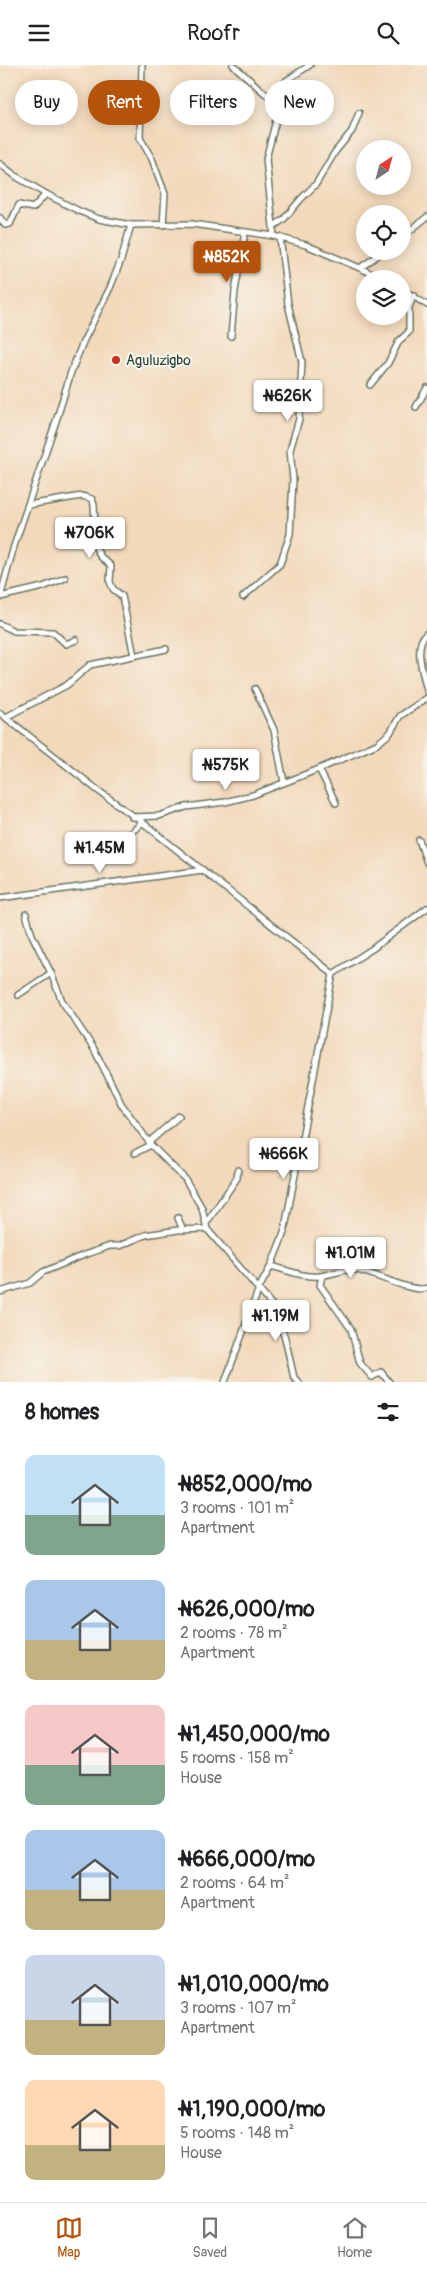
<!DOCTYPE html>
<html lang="en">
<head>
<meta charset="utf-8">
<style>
  :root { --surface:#fff; --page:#f6f6f6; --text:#202124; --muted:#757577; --line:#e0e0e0; --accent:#b45309 }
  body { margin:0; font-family:Pangolin,sans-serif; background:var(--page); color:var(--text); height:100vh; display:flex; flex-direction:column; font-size:19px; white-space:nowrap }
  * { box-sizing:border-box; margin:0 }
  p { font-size:16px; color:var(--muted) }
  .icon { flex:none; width:28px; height:28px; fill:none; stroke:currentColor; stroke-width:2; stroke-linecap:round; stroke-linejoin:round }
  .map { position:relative; height:1317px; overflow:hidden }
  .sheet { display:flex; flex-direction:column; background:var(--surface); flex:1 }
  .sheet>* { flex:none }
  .top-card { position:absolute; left:15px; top:15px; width:398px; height:45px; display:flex; gap:10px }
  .needle { width:32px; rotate:36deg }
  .controls { position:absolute; left:356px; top:75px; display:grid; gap:10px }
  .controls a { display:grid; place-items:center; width:55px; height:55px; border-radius:50%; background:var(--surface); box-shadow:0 2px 12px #0003; font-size:25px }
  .price { position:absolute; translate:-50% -42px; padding:0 11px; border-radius:5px; background:#fff; color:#222; font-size:16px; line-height:32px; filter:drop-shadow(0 1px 2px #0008) }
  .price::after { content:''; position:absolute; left:50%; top:30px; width:15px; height:11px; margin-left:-8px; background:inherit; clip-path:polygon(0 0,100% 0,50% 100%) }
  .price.active { background:var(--accent); color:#fff }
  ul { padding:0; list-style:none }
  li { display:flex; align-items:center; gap:15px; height:125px; padding:0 25px }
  li span { display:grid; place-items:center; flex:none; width:140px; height:100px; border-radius:10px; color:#555 }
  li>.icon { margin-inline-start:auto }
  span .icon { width:60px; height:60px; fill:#fffc; stroke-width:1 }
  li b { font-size:21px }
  h2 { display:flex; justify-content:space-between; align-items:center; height:60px; padding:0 25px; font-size:21px }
  .chip { padding:0 18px; border-radius:22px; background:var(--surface); box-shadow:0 2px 12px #0003; font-size:18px; line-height:45px }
  .chip.active { background:var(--accent); color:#fff }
  header { display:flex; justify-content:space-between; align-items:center; height:65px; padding:0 25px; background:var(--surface); font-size:22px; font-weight:600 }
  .dock { display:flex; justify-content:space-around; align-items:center; height:70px; border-top:1px solid var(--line); background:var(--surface); font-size:14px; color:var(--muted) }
  .dock a { display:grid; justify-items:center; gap:2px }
  .dock .active { color:var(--accent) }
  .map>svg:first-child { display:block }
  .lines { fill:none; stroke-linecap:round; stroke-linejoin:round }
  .minor-casing { stroke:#697463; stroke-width:8 }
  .minor { stroke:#fff; stroke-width:5 }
  .poi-dot { fill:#c8321e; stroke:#f7f3e8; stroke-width:2 }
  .labels { text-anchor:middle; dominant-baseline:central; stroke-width:4.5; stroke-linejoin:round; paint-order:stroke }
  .poi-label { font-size:14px; fill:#1f3d34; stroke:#f7f3e8; text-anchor:start }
</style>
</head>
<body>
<header><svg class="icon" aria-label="menu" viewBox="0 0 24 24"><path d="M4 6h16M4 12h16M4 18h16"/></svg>Roofr<svg class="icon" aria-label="search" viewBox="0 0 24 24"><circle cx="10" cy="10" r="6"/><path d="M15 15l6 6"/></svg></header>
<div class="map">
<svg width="427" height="1317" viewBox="0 0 427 1317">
  <rect width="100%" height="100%" fill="#f7f3e8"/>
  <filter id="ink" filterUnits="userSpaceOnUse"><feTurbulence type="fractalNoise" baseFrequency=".02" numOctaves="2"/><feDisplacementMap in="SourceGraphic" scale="10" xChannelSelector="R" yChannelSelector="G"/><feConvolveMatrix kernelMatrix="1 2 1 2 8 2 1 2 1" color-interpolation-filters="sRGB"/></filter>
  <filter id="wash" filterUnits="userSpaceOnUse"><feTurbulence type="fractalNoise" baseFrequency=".0096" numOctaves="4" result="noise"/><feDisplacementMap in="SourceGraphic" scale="20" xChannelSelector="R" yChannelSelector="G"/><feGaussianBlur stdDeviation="1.12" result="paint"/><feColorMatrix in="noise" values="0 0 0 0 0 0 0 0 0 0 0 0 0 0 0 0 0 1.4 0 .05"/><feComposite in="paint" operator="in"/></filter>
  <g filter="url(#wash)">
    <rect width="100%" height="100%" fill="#f3d9bb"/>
  </g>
  <g filter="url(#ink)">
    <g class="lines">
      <g class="minor-casing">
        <g id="minor">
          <path d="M142 0 140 73 152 94 165 129 163 160"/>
          <path d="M233 0 277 39"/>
          <path d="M0 99 17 112 46 129 79 146 99 154 131 160 192 159 274 171 306 180 360 203 384 186"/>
          <path d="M0 153 5 160 10 159 19 140 33 143 46 129"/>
          <path d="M274 161 284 154 301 134 316 119 335 87 352 66 359 48"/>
          <path d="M274 171 266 94 276 55 277 39 283 21 287 15 310 0"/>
          <path d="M402 172 427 152"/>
          <path d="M360 203 383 214"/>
          <path d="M402 224 427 240"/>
          <path d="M231 271 235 226 245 167"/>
          <path d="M370 320 388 298 399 276 409 267V242L414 230"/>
          <path d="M416 342 427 323"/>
          <path d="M28 440 82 431 92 434 94 440 96 483 100 491 111 501 110 517 113 524 122 531 134 591"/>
          <path d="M0 532 43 522 65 513"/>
          <path d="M243 532 280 499 290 469 293 415 290 385 299 354 302 297 288 239 280 172"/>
          <path d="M0 533 14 481 57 353 71 307 83 277 110 223 121 195 131 160"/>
          <path d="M0 559 14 566 53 567 66 579 76 575"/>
          <path d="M427 568C412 581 424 610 427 626"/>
          <path d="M255 624 274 665 284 717"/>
          <path d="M0 648 100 727 142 757 333 909"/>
          <path d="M6 652 67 620 90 600 166 584"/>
          <path d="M336 738 319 704 377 679 390 668 400 651 427 633"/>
          <path d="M132 752 159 751 186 742 225 737 253 730 319 704"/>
          <path d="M419 775 427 798"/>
          <path d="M78 793C102 785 125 777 142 757"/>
          <path d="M0 833 203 805"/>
          <path d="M26 849 32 870 51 908 62 936 94 984 122 1040 151 1080 185 1114 202 1143 207 1164"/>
          <path d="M18 930 51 908"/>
          <path d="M149 1077 179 1051"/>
          <path d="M135 1088 151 1080"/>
          <path d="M178 1153 183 1165"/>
          <path d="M207 1157 237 1113 238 1105"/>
          <path d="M271 1201C287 1205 304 1213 320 1211 335 1209 346 1202 361 1206 378 1210 413 1228 427 1223"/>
          <path d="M322 1211 320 1220 351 1264 360 1298 372 1312 381 1307 389 1317"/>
          <path d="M0 1227 30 1218 43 1207 84 1190 110 1181H119L145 1170 178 1165 207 1164 272 1240 285 1273 294 1313 299 1317"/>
          <path d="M225 1317 259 1223 271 1201 284 1168 333 909 372 884 427 843"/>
        </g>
      </g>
      <use href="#minor" class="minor"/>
    </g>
  </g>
  <circle class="poi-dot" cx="116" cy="295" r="5"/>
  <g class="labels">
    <g class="poi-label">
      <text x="126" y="295">Aguluzigbo</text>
    </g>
  </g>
</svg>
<div class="controls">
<a><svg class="needle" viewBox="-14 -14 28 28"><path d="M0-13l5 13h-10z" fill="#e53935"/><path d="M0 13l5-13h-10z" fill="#757577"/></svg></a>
<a><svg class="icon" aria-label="locate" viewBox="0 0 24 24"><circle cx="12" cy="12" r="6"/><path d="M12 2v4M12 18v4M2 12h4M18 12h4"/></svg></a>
<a><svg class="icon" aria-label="layers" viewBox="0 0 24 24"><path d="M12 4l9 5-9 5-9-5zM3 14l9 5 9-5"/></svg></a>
</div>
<b class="price active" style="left:227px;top:218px">₦852K</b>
<b class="price" style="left:288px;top:357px">₦626K</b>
<b class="price" style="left:90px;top:494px">₦706K</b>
<b class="price" style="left:226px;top:726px">₦575K</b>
<b class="price" style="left:100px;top:809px">₦1.45M</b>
<b class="price" style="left:284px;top:1115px">₦666K</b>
<b class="price" style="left:351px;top:1214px">₦1.01M</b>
<b class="price" style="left:276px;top:1277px">₦1.19M</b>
<div class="top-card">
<a class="chip">Buy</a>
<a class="chip active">Rent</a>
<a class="chip">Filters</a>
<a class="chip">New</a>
</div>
</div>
<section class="sheet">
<h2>8 homes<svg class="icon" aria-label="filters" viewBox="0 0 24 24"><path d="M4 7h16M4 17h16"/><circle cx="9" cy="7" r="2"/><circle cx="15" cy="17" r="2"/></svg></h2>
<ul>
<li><span style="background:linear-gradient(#bfe0f5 60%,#7fa58c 0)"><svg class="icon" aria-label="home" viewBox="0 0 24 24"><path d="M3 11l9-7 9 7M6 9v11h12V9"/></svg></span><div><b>₦852,000/mo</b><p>3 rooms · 101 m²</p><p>Apartment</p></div></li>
<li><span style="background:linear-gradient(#a9c7e8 60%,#c2b280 0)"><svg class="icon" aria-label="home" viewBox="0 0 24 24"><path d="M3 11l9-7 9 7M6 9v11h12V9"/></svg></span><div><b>₦626,000/mo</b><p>2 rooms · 78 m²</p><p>Apartment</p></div></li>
<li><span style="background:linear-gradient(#f6c9c9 60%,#7fa58c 0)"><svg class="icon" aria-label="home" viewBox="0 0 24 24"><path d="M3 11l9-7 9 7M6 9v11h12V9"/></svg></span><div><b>₦1,450,000/mo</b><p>5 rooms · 158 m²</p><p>House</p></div></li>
<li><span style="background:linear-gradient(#a9c7e8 60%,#c2b280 0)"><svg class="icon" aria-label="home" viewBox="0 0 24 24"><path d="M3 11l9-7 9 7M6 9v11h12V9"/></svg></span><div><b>₦666,000/mo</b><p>2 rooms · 64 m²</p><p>Apartment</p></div></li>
<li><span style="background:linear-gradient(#c9d6e8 65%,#c2b280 0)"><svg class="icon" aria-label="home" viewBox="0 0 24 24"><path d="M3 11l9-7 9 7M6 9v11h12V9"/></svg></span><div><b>₦1,010,000/mo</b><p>3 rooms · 107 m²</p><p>Apartment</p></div></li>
<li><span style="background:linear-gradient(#ffd9b3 65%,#c2b280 0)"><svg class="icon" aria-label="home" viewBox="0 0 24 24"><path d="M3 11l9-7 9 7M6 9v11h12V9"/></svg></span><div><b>₦1,190,000/mo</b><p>5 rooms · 148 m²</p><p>House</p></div></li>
</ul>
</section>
<nav class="dock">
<a class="active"><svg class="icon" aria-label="map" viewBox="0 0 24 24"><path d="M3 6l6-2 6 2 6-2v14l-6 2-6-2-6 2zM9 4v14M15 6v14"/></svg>Map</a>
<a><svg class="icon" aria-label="saved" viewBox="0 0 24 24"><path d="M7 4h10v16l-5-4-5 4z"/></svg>Saved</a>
<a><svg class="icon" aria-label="home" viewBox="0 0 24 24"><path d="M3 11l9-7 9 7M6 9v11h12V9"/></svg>Home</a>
</nav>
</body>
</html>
